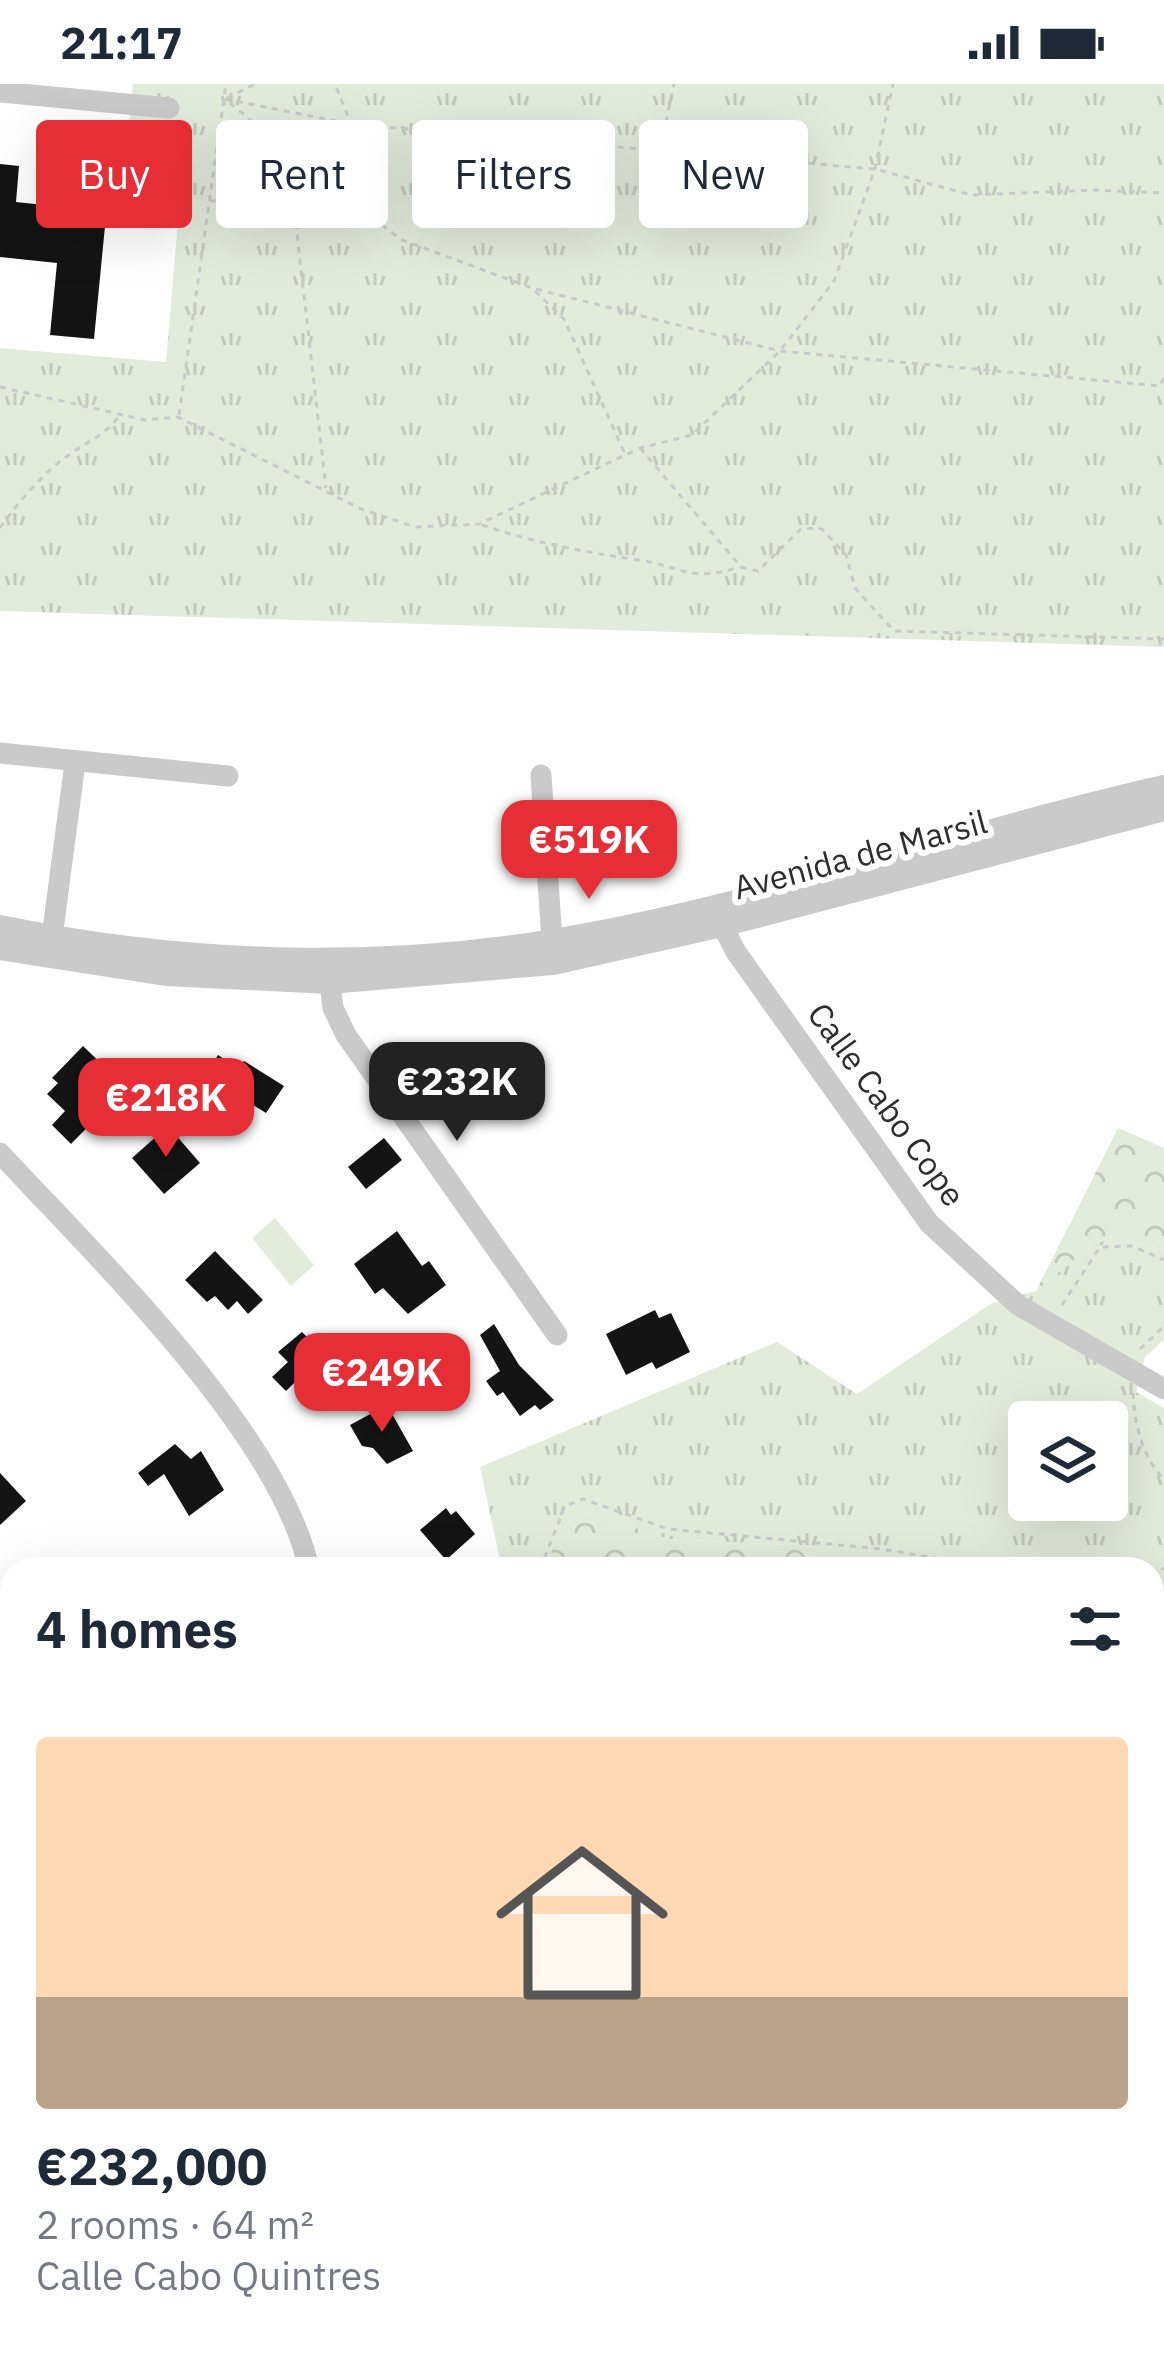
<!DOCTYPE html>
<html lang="en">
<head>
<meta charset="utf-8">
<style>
  :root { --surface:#fff; --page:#f6f6f7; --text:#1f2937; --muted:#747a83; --line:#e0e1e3; --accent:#e52e36 }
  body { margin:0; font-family:"IBM Plex Sans",sans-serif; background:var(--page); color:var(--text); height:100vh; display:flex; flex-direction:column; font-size:45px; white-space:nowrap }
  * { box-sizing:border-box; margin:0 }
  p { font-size:39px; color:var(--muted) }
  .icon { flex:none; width:66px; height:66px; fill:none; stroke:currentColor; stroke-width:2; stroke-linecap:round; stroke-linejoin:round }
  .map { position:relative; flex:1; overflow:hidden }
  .panel { position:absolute; left:0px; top:1473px; width:1164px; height:807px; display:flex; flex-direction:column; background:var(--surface); border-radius:36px 36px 0 0; box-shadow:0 12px 48px #0002 }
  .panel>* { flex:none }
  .top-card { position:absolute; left:36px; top:36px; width:1092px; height:108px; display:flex; gap:24px }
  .fabs { position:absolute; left:1008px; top:1317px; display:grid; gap:24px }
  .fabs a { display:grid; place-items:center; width:120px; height:120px; border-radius:12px; background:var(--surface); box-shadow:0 12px 48px #0002; font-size:60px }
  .price { position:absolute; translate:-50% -102px; padding:0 27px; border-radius:24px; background:var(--accent); color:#fff; font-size:39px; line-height:78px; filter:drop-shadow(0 3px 6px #0008) }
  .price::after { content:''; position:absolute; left:50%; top:72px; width:36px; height:27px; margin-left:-18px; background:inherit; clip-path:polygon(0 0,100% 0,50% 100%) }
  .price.current { background:#222; color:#fff }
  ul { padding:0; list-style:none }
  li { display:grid; align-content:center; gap:24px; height:636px; padding:0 36px }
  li+li { border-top:3px solid var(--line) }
  li span { display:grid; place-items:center; height:372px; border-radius:12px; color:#555 }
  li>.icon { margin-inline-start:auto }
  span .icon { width:216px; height:216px; fill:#fffc; stroke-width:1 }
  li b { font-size:51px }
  h2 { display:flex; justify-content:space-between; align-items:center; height:144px; padding:0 36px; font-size:51px }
  .tag { padding:0 42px; border-radius:12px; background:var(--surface); box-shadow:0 12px 48px #0002; font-size:42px; line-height:108px }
  .tag.current { background:var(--accent); color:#fff }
  .status { display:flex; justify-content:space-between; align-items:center; height:84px; padding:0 60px; background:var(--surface); direction:ltr }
  .status svg { height:33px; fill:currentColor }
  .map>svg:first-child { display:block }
  .grass { fill:url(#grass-tufts); fill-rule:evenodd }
  .forest { fill:url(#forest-crowns) }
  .pitch { fill:#e3ebdb }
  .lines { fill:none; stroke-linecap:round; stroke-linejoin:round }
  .stream { stroke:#c6dceb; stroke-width:6 }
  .building { fill:#141414 }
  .path { stroke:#cacaca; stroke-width:3; stroke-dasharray:6 6; stroke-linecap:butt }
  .minor { stroke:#cacaca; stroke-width:21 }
  .tertiary { stroke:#cacaca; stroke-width:24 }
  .labels { text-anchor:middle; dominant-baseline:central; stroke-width:12; stroke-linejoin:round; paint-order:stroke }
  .street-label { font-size:33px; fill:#2d2d2d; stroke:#fff }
</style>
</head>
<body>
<div class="status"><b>21:17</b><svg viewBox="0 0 49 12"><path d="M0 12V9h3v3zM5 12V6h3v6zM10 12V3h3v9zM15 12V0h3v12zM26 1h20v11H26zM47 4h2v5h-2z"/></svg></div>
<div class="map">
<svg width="1164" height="2278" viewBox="0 0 1164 2278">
  <defs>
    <pattern id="grass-tufts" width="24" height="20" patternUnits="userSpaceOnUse" patternTransform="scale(3)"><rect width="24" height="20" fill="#e3ebdb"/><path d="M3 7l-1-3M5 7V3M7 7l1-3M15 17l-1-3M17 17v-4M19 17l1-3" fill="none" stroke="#c3cabc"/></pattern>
    <pattern id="forest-crowns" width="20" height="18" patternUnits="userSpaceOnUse" patternTransform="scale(3)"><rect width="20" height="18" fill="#e3ebdb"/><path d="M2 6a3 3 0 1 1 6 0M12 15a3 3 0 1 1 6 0" fill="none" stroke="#c3cabc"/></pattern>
  </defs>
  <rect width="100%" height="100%" fill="#fff"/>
  <g class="grass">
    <path d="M133 0H1164V563L0 527V264L166 278 180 113 123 104Z"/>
    <path d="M1113 1152 1164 1166V1256L1145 1273 1136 1308 1164 1324V1524L1152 1523V1485H830L790 1461 668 1455 580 1425 553 1458 549 1485H502L480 1383 777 1258 857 1310 992 1219 1036 1207 1088 1164ZM1029 1338H1107V1416H1029Z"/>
    <path d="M1152 2016 1164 2079V2253L1152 2249Z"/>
  </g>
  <g class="forest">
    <path d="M1118 1044 1164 1064V1166L1113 1152 1088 1164 1036 1207Z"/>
    <path d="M580 1425 668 1455 790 1461 830 1485H549L553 1458Z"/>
    <path d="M0 1981 12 1992V2123L0 2122Z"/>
    <path d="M750 2268H968L966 2278H779Z"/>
  </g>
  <path class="pitch" d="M275 1134 314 1181 291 1202 252 1154Z"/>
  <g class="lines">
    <g class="stream">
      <path d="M1152 2027 1164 2030"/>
      <path d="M0 2088 12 2091"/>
    </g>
  </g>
  <g class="building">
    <path d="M0 80 19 82 16 118 63 123 66 87 110 91 94 255 50 251 57 179 0 173Z"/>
    <path d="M83 962 113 991 109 996 118 1012 71 1060 52 1041 65 1027 47 1010 58 999 52 994Z"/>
    <path d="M218 971 238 984 244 977 284 1002 266 1029 206 991Z"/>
    <path d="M168 1042 200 1079 164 1110 132 1074Z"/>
    <path d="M384 1054 402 1076 366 1105 348 1083Z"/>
    <path d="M397 1147 422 1182 429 1177 446 1201 408 1230 383 1204 375 1210 354 1180Z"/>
    <path d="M215 1167 263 1216 248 1230 237 1217 228 1226 215 1212 207 1218 185 1196Z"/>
    <path d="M655 1226 659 1234 671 1229 690 1268 656 1285 652 1278 626 1291 606 1250Z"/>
    <path d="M494 1240 519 1281 554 1316 540 1326 535 1321 520 1332 503 1308 497 1312 486 1297 500 1287 480 1251Z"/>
    <path d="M302 1248 311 1257 317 1251 329 1264 323 1270 332 1279 314 1304 301 1292 286 1307 272 1293 288 1278 278 1268Z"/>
    <path d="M387 1321 413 1367 387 1380 373 1364 362 1362 350 1341Z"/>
    <path d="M175 1360 191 1375 201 1367 224 1406 189 1432 164 1390 148 1402 138 1389Z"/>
    <path d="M0 1389 26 1417 0 1441Z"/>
    <path d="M446 1424 451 1431 456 1427 475 1450 446 1476 420 1446Z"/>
  </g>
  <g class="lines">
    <g class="path">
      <path d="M227 14 255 0"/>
      <path d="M225 15 351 40 875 85 971 111 1092 106 1164 109"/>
      <path d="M230 19 322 96 351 40 335 0"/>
      <path d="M661 62 674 0"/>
      <path d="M293 115 326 404"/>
      <path d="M210 117 293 114 322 96 402 156 532 204 780 267 1160 302 1164 293"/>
      <path d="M535 207 564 235 625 370"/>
      <path d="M0 303 145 336 178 333 361 425 415 443 479 440 640 364 692 351 780 267 834 197 875 85 893 0"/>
      <path d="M179 331 226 0"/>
      <path d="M640 364 741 483 758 487 802 444 822 445 846 471 855 504 894 547 1164 555"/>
      <path d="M482 441C535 459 584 468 639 476 685 483 688 499 740 483"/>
      <path d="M0 444C16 421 44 388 66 373 86 358 105 352 120 331"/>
      <path d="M1062 1221 1100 1163 1132 1162 1164 1176"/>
      <path d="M1140 1265 1164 1242"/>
      <path d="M1133 1309C1134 1338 1142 1374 1164 1395"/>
      <path d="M540 1485 565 1422 583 1415 668 1445 882 1465 998 1485"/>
      <path d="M1152 1493 1164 1484"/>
      <path d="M1152 2185 1164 2188"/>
    </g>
    <g class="minor">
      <path d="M0 8 169 24"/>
      <path d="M0 669 228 692"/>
      <path d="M541 691 553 872"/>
      <path d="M716 829 736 868 929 1139 1018 1221 1164 1305"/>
      <path d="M50 868 75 679"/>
      <path d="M328 883 333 924 346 951 557 1251"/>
      <path d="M0 1069C95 1172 280 1349 309 1485"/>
      <path d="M1152 1540 1164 1542"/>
      <path d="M0 1579 12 1592"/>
      <path d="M1152 1999 1164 2003"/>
      <path d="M690 2268 721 2278"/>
    </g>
    <g class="tertiary">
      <path d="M0 843C180 880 372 887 553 857 760 823 960 749 1164 703"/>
      <path d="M0 864 166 890 329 898 553 879 722 841 1164 725"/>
    </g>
  </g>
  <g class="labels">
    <g class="street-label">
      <text transform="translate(860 770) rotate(-15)">Avenida de Marsil</text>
      <text transform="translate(887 1020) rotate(54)">Calle Cabo Cope</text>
    </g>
  </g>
</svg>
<div class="fabs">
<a><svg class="icon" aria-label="layers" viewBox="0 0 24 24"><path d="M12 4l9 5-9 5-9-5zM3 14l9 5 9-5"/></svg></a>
</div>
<b class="price" style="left:589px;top:818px">€519K</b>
<b class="price current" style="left:457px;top:1060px">€232K</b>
<b class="price" style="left:166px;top:1076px">€218K</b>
<b class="price" style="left:382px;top:1351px">€249K</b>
<div class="top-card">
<a class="tag current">Buy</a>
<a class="tag">Rent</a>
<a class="tag">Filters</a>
<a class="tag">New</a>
</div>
<section class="panel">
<h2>4 homes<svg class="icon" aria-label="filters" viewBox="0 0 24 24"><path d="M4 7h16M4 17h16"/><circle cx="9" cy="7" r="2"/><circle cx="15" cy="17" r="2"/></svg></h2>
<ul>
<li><span style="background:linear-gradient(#ffd9b3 70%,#b9a48a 0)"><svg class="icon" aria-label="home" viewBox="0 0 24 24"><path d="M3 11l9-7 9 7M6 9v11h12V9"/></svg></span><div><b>€232,000</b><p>2 rooms · 64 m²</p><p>Calle Cabo Quintres</p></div></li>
</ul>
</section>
</div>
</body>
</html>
